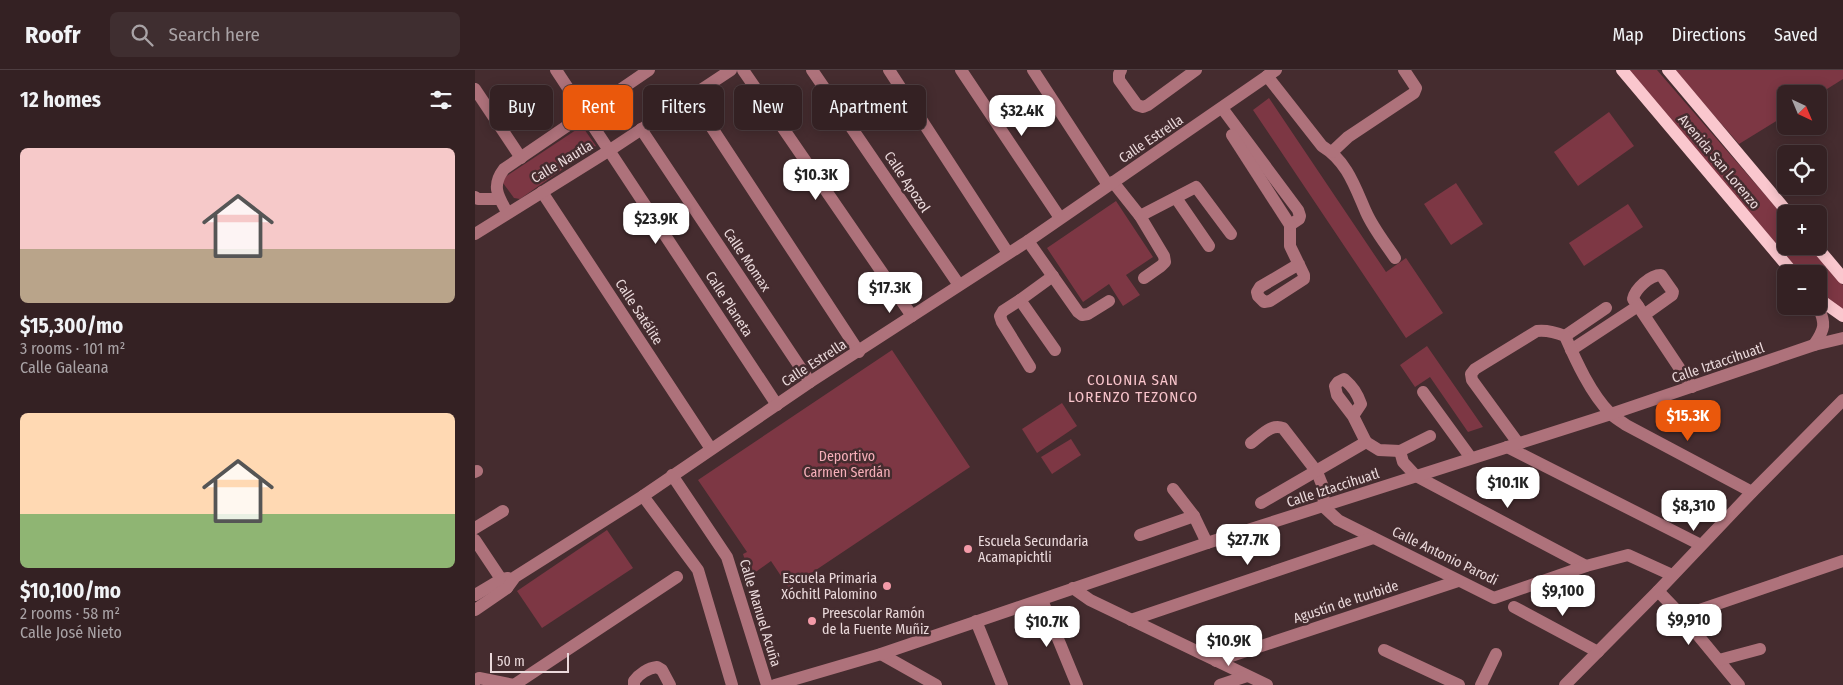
<!DOCTYPE html>
<html lang="en">
<head>
<meta charset="utf-8">
<style>
  :root { --surface:#342123; --page:#3f2e30; --text:#f1f3f6; --muted:#a9a3a6; --line:#4e3e41; --accent:#ea580c }
  body { margin:0; font-family:"Fira Sans Condensed",sans-serif; background:var(--page); color:var(--text); height:100vh; display:flex; flex-direction:column; font-size:19px; white-space:nowrap }
  * { box-sizing:border-box; margin:0 }
  p { font-size:16px; color:var(--muted) }
  .icon { flex:none; width:28px; height:28px; fill:none; stroke:currentColor; stroke-width:2; stroke-linecap:round; stroke-linejoin:round }
  .map { position:relative; flex:1; overflow:hidden }
  .sheet { display:flex; flex-direction:column; background:var(--surface); width:475px }
  .sheet>* { flex:none }
  .top-card { position:absolute; left:15px; top:15px; width:475px; height:45px; display:flex; gap:10px }
  .needle { width:32px; rotate:136deg }
  .fabs { position:absolute; left:1302px; top:15px; display:grid; gap:10px }
  .fabs a { display:grid; place-items:center; width:50px; height:50px; border-radius:8px; background:var(--surface); box-shadow:0 2px 12px #0003,0 0 0 1px var(--line); font-size:25px }
  .scale { position:absolute; left:15px; bottom:12px; width:79px; box-sizing:border-box; padding-left:5px; border:2px solid #ead9db; border-top:0; font-size:14px; line-height:18px; white-space:nowrap; color:#ead9db; -webkit-text-stroke:4px #452c2f; paint-order:stroke }
  .price { position:absolute; translate:-50% -42px; padding:0 11px; border-radius:10px; background:#fff; color:#222; font-size:16px; line-height:32px; filter:drop-shadow(0 1px 2px #0008) }
  .price::after { content:''; position:absolute; left:50%; top:30px; width:15px; height:11px; margin-left:-8px; background:inherit; clip-path:polygon(0 0,100% 0,50% 100%) }
  .price.on { background:var(--accent); color:#fff }
  ul { padding:0; list-style:none }
  li { display:grid; align-content:center; gap:10px; height:265px; padding:0 20px }
  li span { display:grid; place-items:center; height:155px; border-radius:8px; color:#555 }
  li>.icon { margin-inline-start:auto }
  span .icon { width:90px; height:90px; fill:#fffc; stroke-width:1 }
  li b { font-size:21px }
  h2 { display:flex; justify-content:space-between; align-items:center; height:60px; padding:0 20px; font-size:21px }
  .pill { padding:0 18px; border-radius:8px; background:var(--surface); box-shadow:0 2px 12px #0003,0 0 0 1px var(--line); font-size:18px; line-height:45px }
  .pill.on { background:var(--accent); color:#fff }
  header { display:flex; align-items:center; gap:30px; box-sizing:border-box; height:70px; padding:0 25px; background:var(--surface); border-bottom:1px solid var(--line) }
  header strong { font-size:24px }
  nav { display:flex; gap:28px; margin-inline-start:auto; font-size:18px }
  .search { width:350px; height:45px; background:var(--page); display:flex; align-items:center; gap:12px; box-sizing:border-box; padding:0 18px; border-radius:8px; color:var(--muted); font-size:19px }
  main { display:flex; flex:1; min-height:0 }
  .map>svg:first-child { display:block }
  .green { fill:#7d3744 }
  .lines { fill:none; stroke-linecap:round; stroke-linejoin:round }
  .minor { stroke:#ae727b; stroke-width:12 }
  .major { stroke:#fac7ce; stroke-width:12 }
  .poi-dot { fill:#f39aa8; stroke:#452c2f; stroke-width:2 }
  .labels { text-anchor:middle; dominant-baseline:central; stroke-width:5; stroke-linejoin:round; paint-order:stroke }
  .street-label { font-size:14px; fill:#ead9db; stroke:#452c2f }
  .park-label { font-size:14px; fill:#f6afb9; stroke:#452c2f }
  .poi-label { font-size:14px; fill:#ead9db; stroke:#452c2f; text-anchor:start }
  .neighbourhood-label { font-size:15px; letter-spacing:1px; fill:#f8c4cb; stroke:#452c2f }
</style>
</head>
<body>
<header>
<strong>Roofr</strong>
<div class="search"><svg class="icon" aria-label="search" viewBox="0 0 24 24"><circle cx="10" cy="10" r="6"/><path d="M15 15l6 6"/></svg>Search here</div>
<nav><a>Map</a><a>Directions</a><a>Saved</a></nav>
</header>
<main>
<section class="sheet">
<h2>12 homes<svg class="icon" aria-label="filters" viewBox="0 0 24 24"><path d="M4 7h16M4 17h16"/><circle cx="9" cy="7" r="2"/><circle cx="15" cy="17" r="2"/></svg></h2>
<ul>
<li><span style="background:linear-gradient(#f6c9c9 65%,#b9a48a 0)"><svg class="icon" aria-label="home" viewBox="0 0 24 24"><path d="M3 11l9-7 9 7M6 9v11h12V9"/></svg></span><div><b>$15,300/mo</b><p>3 rooms · 101 m²</p><p>Calle Galeana</p></div></li>
<li><span style="background:linear-gradient(#ffd9b3 65%,#8fb573 0)"><svg class="icon" aria-label="home" viewBox="0 0 24 24"><path d="M3 11l9-7 9 7M6 9v11h12V9"/></svg></span><div><b>$10,100/mo</b><p>2 rooms · 58 m²</p><p>Calle José Nieto</p></div></li>
</ul>
</section>
<div class="map">
<svg width="1368" height="615" viewBox="0 0 1368 615">
  <rect width="100%" height="100%" fill="#452c2f"/>
  <g class="green">
    <path d="M1152 0H1182L1311 149V176H1335L1368 215V247L1344 228V204H1322Z"/>
    <path d="M1199 0H1368V9L1344 24H1311V45L1264 74Z"/>
    <path d="M794 28 911 202 931 188 968 243 931 268 778 40Z"/>
    <path d="M1134 42 1159 76 1103 116 1079 82Z"/>
    <path d="M107 56 121 76 45 129 39 128 28 113 30 107Z"/>
    <path d="M981 113 1008 154 976 175 949 134Z"/>
    <path d="M641 131 678 187 651 205 665 225 648 236 634 214 608 232 572 178Z"/>
    <path d="M1153 134 1168 157 1109 196 1094 173Z"/>
    <path d="M952 276 1008 357 993 362 955 307 940 317 925 295Z"/>
    <path d="M417 280 495 397 314 518 296 491 275 506 268 484 272 482 223 410Z"/>
    <path d="M587 333 602 356 562 383 547 359Z"/>
    <path d="M596 369 606 385 577 404 566 387Z"/>
    <path d="M132 460 158 498 67 558 42 521Z"/>
  </g>
  <g class="lines">
    <g class="minor">
      <path d="M81 0 302 335"/>
      <path d="M268 0 437 246"/>
      <path d="M337 0 484 215"/>
      <path d="M414 0 533 183"/>
      <path d="M486 0 585 148"/>
      <path d="M558 0 633 115"/>
      <path d="M646 0 644 4V10L662 35 668 37 673 35 721 0"/>
      <path d="M792 6 847 76C872 91 880 117 891 142 898 158 910 173 920 188"/>
      <path d="M0 19 46 88"/>
      <path d="M216 26 384 282"/>
      <path d="M747 38 823 140 825 146 824 149 815 155V176L829 205V209L795 231 789 232 783 226 782 222 785 217 824 194"/>
      <path d="M166 59 335 312"/>
      <path d="M757 65 815 155"/>
      <path d="M857 82 873 67 939 23 941 18 929 0"/>
      <path d="M638 112 665 146 689 186 690 192 686 196 669 208"/>
      <path d="M67 122 236 379"/>
      <path d="M0 127 3 129H24"/>
      <path d="M701 128 734 176"/>
      <path d="M32 142C23 126 16 116 29 99L174 0"/>
      <path d="M665 146 721 117 756 164"/>
      <path d="M0 164 135 80 256 0"/>
      <path d="M553 171 603 242 607 245 613 244 634 231"/>
      <path d="M578 206 545 230 580 280"/>
      <path d="M545 230 528 241 525 246 527 252 555 297"/>
      <path d="M1169 245 1197 225 1198 222 1186 205C1175 205 1160 219 1158 229L1163 236 1217 317"/>
      <path d="M1090 266 1131 238"/>
      <path d="M1339 275C1350 259 1351 254 1343 236"/>
      <path d="M1096 280 1163 236"/>
      <path d="M948 322 996 388"/>
      <path d="M955 366 925 381 928 392 941 406 1111 496"/>
      <path d="M891 372 904 380 925 381"/>
      <path d="M776 373C786 366 796 353 808 358L842 402 848 417 849 437 863 450 1019 528 1111 496 1153 485 1197 505"/>
      <path d="M1043 373 997 310 996 304 1000 299 1062 261C1072 260 1080 262 1090 266 1101 291 1116 324 1135 343 1139 348 1146 351 1151 355L1277 422"/>
      <path d="M1032 377 1226 475"/>
      <path d="M0 402 2 401"/>
      <path d="M197 405 252 487 292 615"/>
      <path d="M698 419 719 446 732 473"/>
      <path d="M168 426 223 500 257 615"/>
      <path d="M786 433 891 372 878 346 886 334C882 323 878 317 869 309L863 312 860 316 862 325 878 346"/>
      <path d="M0 458 28 441"/>
      <path d="M665 465 719 446"/>
      <path d="M0 470 32 518"/>
      <path d="M598 518 615 530 792 615"/>
      <path d="M1183 521 1207 546 1264 615"/>
      <path d="M0 525 27 509 33 508"/>
      <path d="M567 530 602 615"/>
      <path d="M1039 537 1123 582"/>
      <path d="M0 540 32 518 40 507 168 426 335 312 553 171 801 0"/>
      <path d="M1207 546 1368 491"/>
      <path d="M656 550 898 468"/>
      <path d="M501 551 527 615"/>
      <path d="M909 580 984 615"/>
      <path d="M406 584 461 615"/>
      <path d="M1244 590 1285 579"/>
      <path d="M741 591 983 511"/>
      <path d="M0 611 4 608 39 615 202 507"/>
      <path d="M159 615V611C164 604 173 598 182 597L187 600 195 615"/>
      <path d="M300 615 406 584 732 473 1136 344 1339 275 1368 268"/>
      <path d="M745 615 772 606"/>
      <path d="M1006 615 1021 584"/>
      <path d="M1090 615 1183 521 1277 422 1368 330"/>
    </g>
    <g class="major">
      <path d="M1147 0 1319 204"/>
      <path d="M1193 0 1314 144"/>
      <path d="M1341 176 1368 208"/>
      <path d="M1344 229 1368 246"/>
    </g>
  </g>
  <g class="poi-dot">
    <circle cx="493" cy="479" r="5"/>
    <circle cx="412" cy="516" r="5"/>
    <circle cx="337" cy="551" r="5"/>
  </g>
  <g class="labels">
    <g class="street-label">
      <text transform="translate(676 69) rotate(-34)">Calle Estrella</text>
      <text transform="translate(87 92) rotate(-31)">Calle Nautla</text>
      <text transform="translate(1244 92) rotate(50)">Avenida San Lorenzo</text>
      <text transform="translate(432 112) rotate(56)">Calle Apozol</text>
      <text transform="translate(272 190) rotate(56)">Calle Momax</text>
      <text transform="translate(254 234) rotate(57)">Calle Planeta</text>
      <text transform="translate(164 242) rotate(57)">Calle Satélite</text>
      <text transform="translate(339 293) rotate(-33)">Calle Estrella</text>
      <text transform="translate(1243 293) rotate(-19)">Calle Iztaccihuatl</text>
      <text transform="translate(858 418) rotate(-18)">Calle Iztaccihuatl</text>
      <text transform="translate(970 486) rotate(26)">Calle Antonio Parodi</text>
      <text transform="translate(871 532) rotate(-18)">Agustín de Iturbide</text>
      <text transform="translate(285 543) rotate(73)">Calle Manuel Acuña</text>
    </g>
    <g class="park-label">
      <text x="372" y="386">Deportivo<tspan x="372" dy="16">Carmen Serdán</tspan></text>
    </g>
    <g class="poi-label">
      <text x="503" y="471">Escuela Secundaria<tspan x="503" dy="16">Acamapichtli</tspan></text>
      <text x="402" y="508" text-anchor="end">Escuela Primaria<tspan x="402" dy="16">Xóchitl Palomino</tspan></text>
      <text x="347" y="543">Preescolar Ramón<tspan x="347" dy="16">de la Fuente Muñiz</tspan></text>
    </g>
    <g class="neighbourhood-label">
      <text x="658" y="310">COLONIA SAN<tspan x="658" dy="17">LORENZO TEZONCO</tspan></text>
    </g>
  </g>
</svg>
<div class="fabs">
<a><svg class="needle" viewBox="-14 -14 28 28"><path d="M0-13l5 13h-10z" fill="#e53935"/><path d="M0 13l5-13h-10z" fill="#a9a3a6"/></svg></a>
<a><svg class="icon" aria-label="locate" viewBox="0 0 24 24"><circle cx="12" cy="12" r="6"/><path d="M12 2v4M12 18v4M2 12h4M18 12h4"/></svg></a>
<a>+</a>
<a>−</a>
</div>
<div class="scale">50 m</div>
<b class="price" style="left:547px;top:67px">$32.4K</b>
<b class="price" style="left:341px;top:131px">$10.3K</b>
<b class="price" style="left:181px;top:175px">$23.9K</b>
<b class="price" style="left:415px;top:244px">$17.3K</b>
<b class="price on" style="left:1213px;top:372px">$15.3K</b>
<b class="price" style="left:1033px;top:439px">$10.1K</b>
<b class="price" style="left:1219px;top:462px">$8,310</b>
<b class="price" style="left:773px;top:496px">$27.7K</b>
<b class="price" style="left:1088px;top:547px">$9,100</b>
<b class="price" style="left:1214px;top:576px">$9,910</b>
<b class="price" style="left:572px;top:578px">$10.7K</b>
<b class="price" style="left:754px;top:597px">$10.9K</b>
<div class="top-card">
<a class="pill">Buy</a>
<a class="pill on">Rent</a>
<a class="pill">Filters</a>
<a class="pill">New</a>
<a class="pill">Apartment</a>
</div>
</div>
</main>
</body>
</html>
